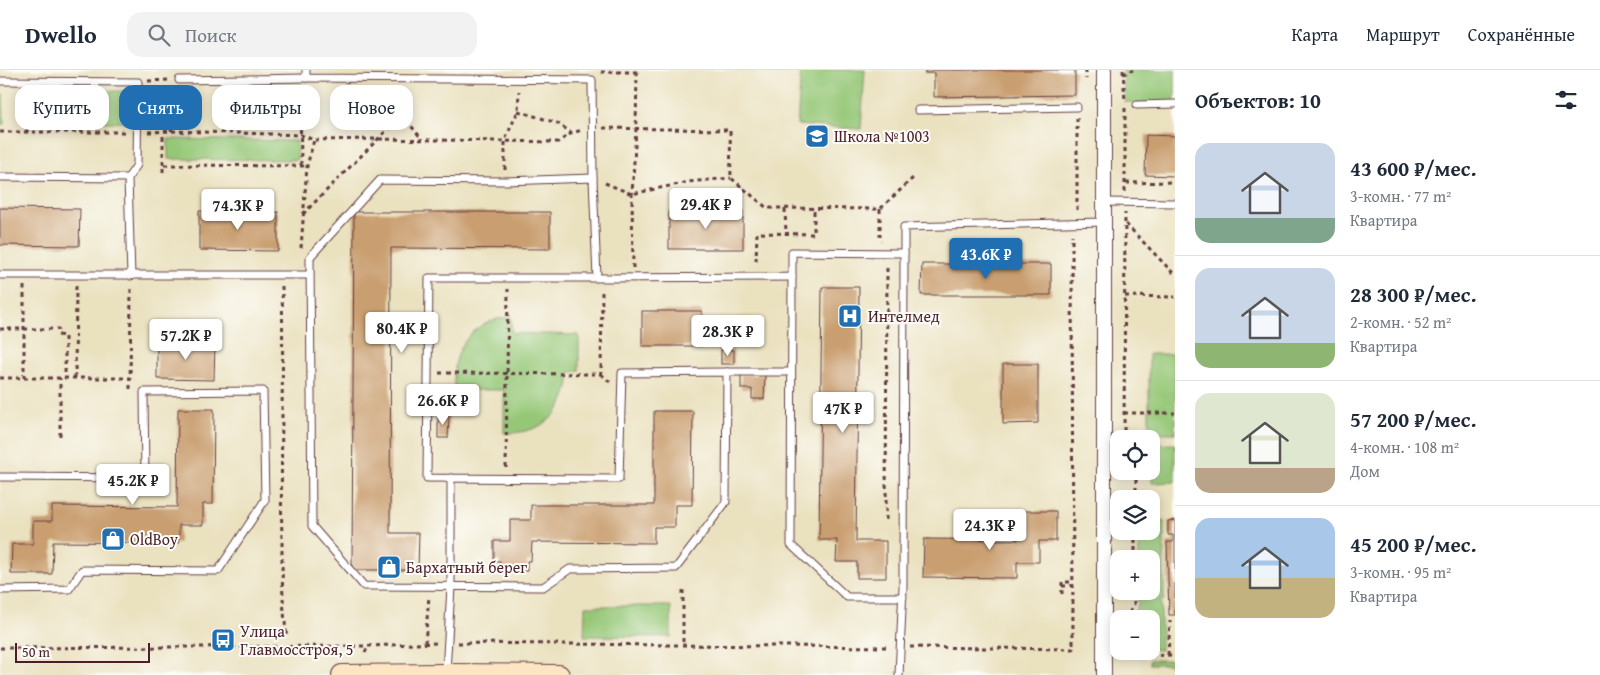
<!DOCTYPE html>
<html lang="ru">
<head>
<meta charset="utf-8">
<style>
  :root { --surface:#fff; --page:#f2f2f3; --text:#1f2937; --muted:#747a83; --line:#e0e1e3; --accent:#1f6fb2 }
  body { margin:0; font-family:"Gentium Book Plus",serif; background:var(--page); color:var(--text); height:100vh; display:flex; flex-direction:column; font-size:19px; white-space:nowrap }
  * { box-sizing:border-box; margin:0 }
  p { font-size:16px; color:var(--muted) }
  .icon { flex:none; width:28px; height:28px; fill:none; stroke:currentColor; stroke-width:2; stroke-linecap:round; stroke-linejoin:round }
  .map { position:relative; flex:1; overflow:hidden }
  .side { display:flex; flex-direction:column; background:var(--surface); width:425px }
  .side>* { flex:none }
  .hud { position:absolute; left:15px; top:15px; width:475px; height:45px; display:flex; gap:10px }
  .tools { position:absolute; left:1110px; top:360px; display:grid; gap:10px }
  .tools a { display:grid; place-items:center; width:50px; height:50px; border-radius:10px; background:var(--surface); box-shadow:0 2px 12px #0003; font-size:25px }
  .scale { position:absolute; left:15px; bottom:12px; width:135px; box-sizing:border-box; padding-left:5px; border:2px solid #4a1f2b; border-top:0; font-size:14px; line-height:18px; white-space:nowrap; color:#4a1f2b; -webkit-text-stroke:4px #fdfcf7; paint-order:stroke }
  .price { position:absolute; translate:-50% -42px; padding:0 11px; border-radius:5px; background:#fff; color:#222; font-size:16px; line-height:32px; filter:drop-shadow(0 1px 2px #0008) }
  .price::after { content:''; position:absolute; left:50%; top:30px; width:15px; height:11px; margin-left:-8px; background:inherit; clip-path:polygon(0 0,100% 0,50% 100%) }
  .price.current { background:var(--accent); color:#fff }
  ul { padding:0; list-style:none }
  li { display:flex; align-items:center; gap:15px; height:125px; padding:0 20px }
  li+li { border-top:1px solid var(--line) }
  li span { display:grid; place-items:center; flex:none; width:140px; height:100px; border-radius:15px; color:#555 }
  li>.icon { margin-inline-start:auto }
  span .icon { width:60px; height:60px; fill:#fffc; stroke-width:1 }
  li b { font-size:21px }
  h2 { display:flex; justify-content:space-between; align-items:center; height:60px; padding:0 20px; font-size:21px }
  .pill { padding:0 18px; border-radius:15px; background:var(--surface); box-shadow:0 2px 12px #0003; font-size:18px; line-height:45px }
  .pill.current { background:var(--accent); color:#fff }
  header { display:flex; align-items:center; gap:30px; box-sizing:border-box; height:70px; padding:0 25px; background:var(--surface); border-bottom:1px solid var(--line) }
  header strong { font-size:24px }
  nav { display:flex; gap:28px; margin-inline-start:auto; font-size:18px }
  .search { width:350px; height:45px; background:var(--page); display:flex; align-items:center; gap:12px; box-sizing:border-box; padding:0 18px; border-radius:15px; color:var(--muted); font-size:19px }
  main { display:flex; flex:1; min-height:0 }
  .map>svg:first-child { display:block }
  .green { fill:#95c777; stroke:#707351 }
  .building { fill:#c99e70 }
  .lines { fill:none; stroke-linecap:round; stroke-linejoin:round }
  .lane-casing { stroke:#623c41; stroke-width:9 }
  .street-casing { stroke:#623c41; stroke-width:16 }
  .secondary-casing { stroke:#623c41; stroke-width:22 }
  .path { stroke:#623c41; stroke-width:3; stroke-dasharray:4 4; stroke-linecap:butt }
  .lane { stroke:#fff; stroke-width:7 }
  .street { stroke:#fff; stroke-width:14 }
  .secondary { stroke:#fde5c4; stroke-width:20 }
  .labels { text-anchor:middle; dominant-baseline:central; stroke-width:4; stroke-linejoin:round; paint-order:stroke }
  .poi-label { font-size:16px; fill:#4a1f2b; stroke:#fdfcf7; text-anchor:start }
</style>
</head>
<body>
<header>
<strong>Dwello</strong>
<div class="search"><svg class="icon" aria-label="search" viewBox="0 0 24 24"><circle cx="10" cy="10" r="6"/><path d="M15 15l6 6"/></svg>Поиск</div>
<nav><a>Карта</a><a>Маршрут</a><a>Сохранённые</a></nav>
</header>
<main>
<div class="map">
<svg width="1175" height="605" viewBox="0 0 1175 605">
  <rect width="100%" height="100%" fill="#fdfcf7"/>
  <filter id="ink" filterUnits="userSpaceOnUse"><feTurbulence type="fractalNoise" baseFrequency=".02" numOctaves="2"/><feDisplacementMap in="SourceGraphic" scale="10" xChannelSelector="R" yChannelSelector="G"/><feConvolveMatrix kernelMatrix="1 2 1 2 8 2 1 2 1" color-interpolation-filters="sRGB"/></filter>
  <filter id="wash" filterUnits="userSpaceOnUse"><feTurbulence type="fractalNoise" baseFrequency=".0096" numOctaves="4" result="noise"/><feDisplacementMap in="SourceGraphic" scale="20" xChannelSelector="R" yChannelSelector="G"/><feGaussianBlur stdDeviation="1.12" result="paint"/><feColorMatrix in="noise" values="0 0 0 0 0 0 0 0 0 0 0 0 0 0 0 0 0 1.4 0 .05"/><feComposite in="paint" operator="in"/></filter>
  <g filter="url(#wash)">
    <rect width="100%" height="100%" fill="#eae1bf"/>
    <g class="green">
      <path d="M801 0H865L861 59 797 55Z"/>
      <path d="M1123 0H1175V34L1137 35 1131 32H1125Z"/>
      <rect x="84" y="21" width="41" height="31"/>
      <path d="M3 24 4 54H0V25Z"/>
      <path d="M168 69 297 71V90L168 89Z"/>
      <path d="M511 247 512 263 579 265V301L570 302C568 342 544 364 504 363V320H455C449 282 471 249 511 247Z"/>
      <rect x="1149" y="284" width="26" height="79"/>
      <path d="M1175 374V412L1152 413 1151 375Z"/>
      <path d="M1151 449 1164 450V530H1161V580L1151 579V549H1131L1138 535V521H1151V489H1139V461H1151Z"/>
      <path d="M585 536H671V567L584 566Z"/>
      <rect x="1150" y="590" width="25" height="4"/>
    </g>
    <g id="blocks">
      <g class="building">
        <path d="M925 0H1075V25L934 27V3H925Z"/>
        <path d="M1146 65 1175 66V106L1145 105Z"/>
        <path d="M0 138 80 139 79 176 0 175Z"/>
        <path d="M199 141 278 142V181L199 180Z"/>
        <rect x="669" y="141" width="74" height="38"/>
        <path d="M354 142H550V179L391 178 390 463H419L418 500H352Z"/>
        <path d="M922 194H1051V225H921Z"/>
        <path d="M822 217H859L856 471H886V508H857V492H836L837 470H819Z"/>
        <rect x="642" y="241" width="60" height="35"/>
        <path d="M157 272H215L214 310 157 309Z"/>
        <rect x="721" y="280" width="13" height="14"/>
        <path d="M1003 294H1038V353L1003 354Z"/>
        <path d="M741 305H765L764 329H752V319H741Z"/>
        <path d="M178 339H214L213 434H203V455H179V473L53 472 52 504H11L12 474H33V451H52V436L177 437Z"/>
        <path d="M654 341H693L692 435H675V457H654V473L532 472 531 491H527V501H500V491H494V471H510V450H531V435H654Z"/>
        <path d="M438 345H449L448 368H438Z"/>
        <path d="M1018 441H1056V471H1039V492H1017V508L923 507 924 469 1018 470Z"/>
        <path d="M1175 450V545H1169L1167 472H1173V465H1168V451Z"/>
      </g>
    </g>
  </g>
  <g filter="url(#ink)">
    <use href="#blocks" fill-opacity="0" stroke="#623c41" stroke-width="1"/>
    <g class="lines">
      <g class="lane-casing">
        <g id="lane">
          <path d="M306 0V8L592 10 593 108"/>
          <path d="M179 10 306 8"/>
          <path d="M0 11 138 12 137 95 128 108"/>
          <path d="M1137 35 1175 34"/>
          <path d="M918 40 1077 37"/>
          <path d="M0 107 128 108 131 206"/>
          <path d="M1104 132 1175 133"/>
          <path d="M0 205H309"/>
          <path d="M792 207 791 475 847 527H903"/>
          <path d="M597 208 593 108 505 111 380 110 310 187 312 456 364 516 543 517 570 499 676 498 726 432 727 302 622 303 619 409 427 408 429 208H602L792 207V182L904 183V157L1104 152"/>
          <path d="M727 302H791"/>
          <path d="M0 407 145 408 144 322 263 321 265 430 218 501 82 500 69 519 0 520"/>
          <path d="M446 602 451 517V408"/>
          <path d="M899 605 903 517 904 183"/>
        </g>
      </g>
      <g class="street-casing">
        <path id="street" d="M1104 605V0"/>
      </g>
      <g class="secondary-casing">
        <path id="secondary" d="M342 605 446 604 559 605"/>
      </g>
      <g class="path">
        <path d="M1086 0V9"/>
        <path d="M1123 0 1125 32"/>
        <path d="M601 2H637V0"/>
        <path d="M1123 4 1133 0"/>
        <path d="M148 11 169 10"/>
        <path d="M404 20 402 45 422 69"/>
        <path d="M84 22V61"/>
        <path d="M1125 38V122"/>
        <path d="M518 41 557 53 572 63"/>
        <path d="M1077 48V142"/>
        <path d="M603 58 730 60 731 108 767 138 880 139 914 107"/>
        <path d="M171 61 175 46"/>
        <path d="M0 62H126"/>
        <path d="M27 62 31 23"/>
        <path d="M148 62 171 61 301 65 314 70 378 69 558 72 572 63 582 60"/>
        <path d="M164 95 307 96"/>
        <path d="M301 95 300 25 302 19"/>
        <path d="M505 100V70L518 41 519 21"/>
        <path d="M163 102V62"/>
        <path d="M605 113 632 124 688 112 731 108"/>
        <path d="M1126 113 1175 112"/>
        <path d="M785 139 786 164"/>
        <path d="M880 139V167L881 171"/>
        <path d="M303 144 402 45"/>
        <path d="M1126 154 1175 205"/>
        <path d="M301 178 307 96 314 70"/>
        <path d="M756 191 757 163 814 164V138"/>
        <path d="M633 198 632 124 636 59 637 2"/>
        <path d="M282 216C284 301 280 386 282 471 282 503 282 535 287 567"/>
        <path d="M1125 226 1175 227"/>
        <path d="M0 259H58V265L65 266V308"/>
        <path d="M439 303 601 304 602 220"/>
        <path d="M601 304 610 312"/>
        <path d="M0 308H130"/>
        <path d="M24 308V216"/>
        <path d="M75 308 76 216"/>
        <path d="M130 319 131 217"/>
        <path d="M1124 343H1175"/>
        <path d="M60 366V308"/>
        <path d="M1124 369 1125 143"/>
        <path d="M506 398 508 219"/>
        <path d="M1136 429V401"/>
        <path d="M886 450 887 195"/>
        <path d="M1135 489V461"/>
        <path d="M1062 516H1074"/>
        <path d="M683 520V575"/>
        <path d="M1062 524V512H1074"/>
        <path d="M1126 549 1134 534V521"/>
        <path d="M425 573 429 526"/>
        <path d="M458 573 889 577"/>
        <path d="M910 577 1073 579 1072 165"/>
        <path d="M0 578 368 576 437 573"/>
        <path d="M1128 581 1142 586 1175 585"/>
        <path d="M365 583 368 576"/>
        <path d="M1168 585 1170 551"/>
      </g>
      <use href="#lane" class="lane"/>
      <use href="#street" class="street"/>
      <use href="#secondary" class="secondary"/>
    </g>
  </g>
  <defs>
    <g id="school-square" transform="scale(1.25)"><rect x="-9" y="-9" width="18" height="18" rx="4" fill="#1f6fb2" stroke="#fdfcf7"/><path d="M0-5L7-2L0 1L-7-2ZM-4 1L0 2.5L4 1V4Q0 6-4 4Z" fill="#fff"/></g>
    <g id="hospital-square" transform="scale(1.25)"><rect x="-9" y="-9" width="18" height="18" rx="4" fill="#1f6fb2" stroke="#fdfcf7"/><path d="M-5-5h3v3.5h4V-5h3V5h-3V1.5h-4V5h-3Z" fill="#fff"/></g>
    <g id="shop-square" transform="scale(1.25)"><rect x="-9" y="-9" width="18" height="18" rx="4" fill="#1f6fb2" stroke="#fdfcf7"/><path d="M-5-2.5h2.3a2.7 3.5 0 0 1 5.4 0H5L5.5 6h-11ZM-1.5-2.5h3a1.5 2.3 0 0 0-3 0Z" fill="#fff"/></g>
    <g id="bus-square" transform="scale(1.25)"><rect x="-9" y="-9" width="18" height="18" rx="4" fill="#1f6fb2" stroke="#fdfcf7"/><path d="M-5-6H5V4H4V6H2V4H-2V6H-4V4H-5ZM-3.5-4V0h7V-4ZM-3.5 1.2v1.5H-2V1.2ZM2 1.2v1.5H3.5V1.2Z" fill="#fff"/></g>
  </defs>
  <g fill-rule="evenodd">
    <use href="#school-square" x="817" y="66"/>
    <use href="#hospital-square" x="850" y="246"/>
    <use href="#shop-square" x="113" y="469"/>
    <use href="#shop-square" x="389" y="497"/>
    <use href="#bus-square" x="223" y="570"/>
  </g>
  <g class="labels">
    <g class="poi-label">
      <text x="834" y="66">Школа №1003</text>
      <text x="868" y="246">Интелмед</text>
      <text x="130" y="469">OldBoy</text>
      <text x="406" y="497">Бархатный берег</text>
      <text x="240" y="561">Улица<tspan x="240" dy="18">Главмосстроя, 5</tspan></text>
    </g>
  </g>
</svg>
<div class="tools">
<a><svg class="icon" aria-label="locate" viewBox="0 0 24 24"><circle cx="12" cy="12" r="6"/><path d="M12 2v4M12 18v4M2 12h4M18 12h4"/></svg></a>
<a><svg class="icon" aria-label="layers" viewBox="0 0 24 24"><path d="M12 4l9 5-9 5-9-5zM3 14l9 5 9-5"/></svg></a>
<a>+</a>
<a>−</a>
</div>
<div class="scale">50 m</div>
<b class="price" style="left:706px;top:160px">29.4K ₽</b>
<b class="price" style="left:238px;top:161px">74.3K ₽</b>
<b class="price current" style="left:986px;top:210px">43.6K ₽</b>
<b class="price" style="left:402px;top:284px">80.4K ₽</b>
<b class="price" style="left:728px;top:287px">28.3K ₽</b>
<b class="price" style="left:186px;top:291px">57.2K ₽</b>
<b class="price" style="left:443px;top:356px">26.6K ₽</b>
<b class="price" style="left:843px;top:364px">47K ₽</b>
<b class="price" style="left:133px;top:436px">45.2K ₽</b>
<b class="price" style="left:990px;top:481px">24.3K ₽</b>
<div class="hud">
<a class="pill">Купить</a>
<a class="pill current">Снять</a>
<a class="pill">Фильтры</a>
<a class="pill">Новое</a>
</div>
</div>
<section class="side">
<h2>Объектов: 10<svg class="icon" aria-label="filters" viewBox="0 0 24 24"><path d="M4 7h16M4 17h16"/><circle cx="9" cy="7" r="2"/><circle cx="15" cy="17" r="2"/></svg></h2>
<ul>
<li><span style="background:linear-gradient(#c9d6e8 75%,#7fa58c 0)"><svg class="icon" aria-label="home" viewBox="0 0 24 24"><path d="M3 11l9-7 9 7M6 9v11h12V9"/></svg></span><div><b>43 600 ₽/мес.</b><p>3-комн. · 77 m²</p><p>Квартира</p></div></li>
<li><span style="background:linear-gradient(#c9d6e8 75%,#8fb573 0)"><svg class="icon" aria-label="home" viewBox="0 0 24 24"><path d="M3 11l9-7 9 7M6 9v11h12V9"/></svg></span><div><b>28 300 ₽/мес.</b><p>2-комн. · 52 m²</p><p>Квартира</p></div></li>
<li><span style="background:linear-gradient(#dfe7d0 75%,#b9a48a 0)"><svg class="icon" aria-label="home" viewBox="0 0 24 24"><path d="M3 11l9-7 9 7M6 9v11h12V9"/></svg></span><div><b>57 200 ₽/мес.</b><p>4-комн. · 108 m²</p><p>Дом</p></div></li>
<li><span style="background:linear-gradient(#a9c7e8 60%,#c2b280 0)"><svg class="icon" aria-label="home" viewBox="0 0 24 24"><path d="M3 11l9-7 9 7M6 9v11h12V9"/></svg></span><div><b>45 200 ₽/мес.</b><p>3-комн. · 95 m²</p><p>Квартира</p></div></li>
</ul>
</section>
</main>
</body>
</html>
